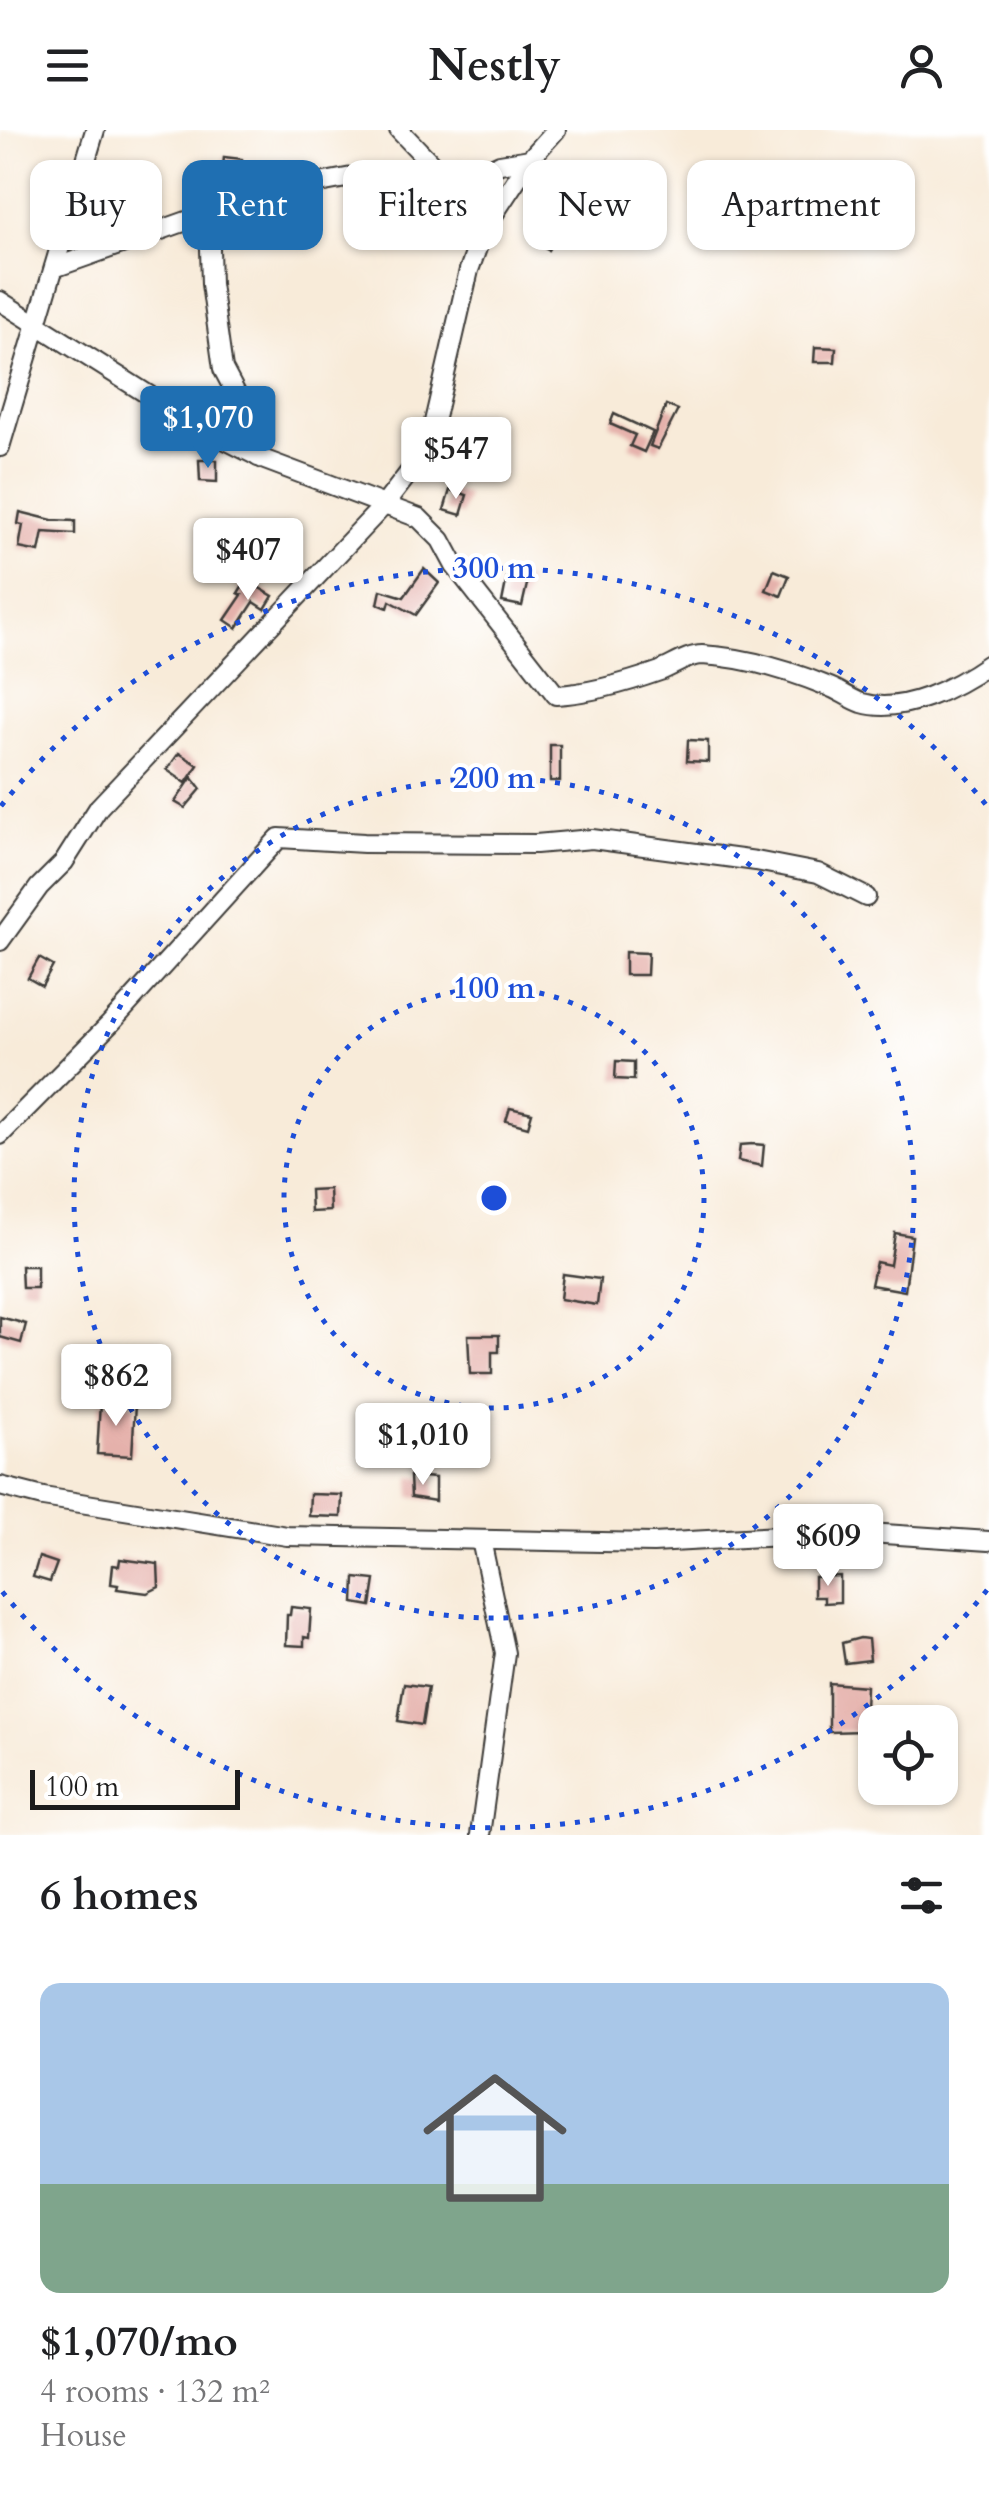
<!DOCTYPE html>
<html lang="en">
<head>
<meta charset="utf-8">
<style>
  :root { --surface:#fff; --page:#f6f6f6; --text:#202124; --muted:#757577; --line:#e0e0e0; --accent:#1f6fb2 }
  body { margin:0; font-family:Cardo,serif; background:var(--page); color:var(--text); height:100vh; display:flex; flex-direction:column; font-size:38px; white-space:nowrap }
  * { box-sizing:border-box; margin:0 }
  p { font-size:32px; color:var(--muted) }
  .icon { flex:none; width:55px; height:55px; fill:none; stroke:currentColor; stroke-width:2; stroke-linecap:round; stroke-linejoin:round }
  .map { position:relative; height:1705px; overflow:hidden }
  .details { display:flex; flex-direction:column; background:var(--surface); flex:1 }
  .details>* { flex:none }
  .hud { position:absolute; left:30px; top:30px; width:930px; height:90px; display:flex; gap:20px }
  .tools { position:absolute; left:858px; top:1575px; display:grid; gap:20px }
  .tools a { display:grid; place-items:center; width:100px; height:100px; border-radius:20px; background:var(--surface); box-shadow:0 2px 8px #0004; font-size:50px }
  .scale { position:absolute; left:30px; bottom:25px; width:210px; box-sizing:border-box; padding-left:10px; border:5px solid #1c1c1c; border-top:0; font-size:28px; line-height:35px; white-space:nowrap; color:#1c1c1c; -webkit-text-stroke:8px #fff; paint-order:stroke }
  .price { position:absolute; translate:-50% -85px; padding:0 22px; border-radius:10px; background:#fff; color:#222; font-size:32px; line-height:65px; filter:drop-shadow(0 2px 5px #0008) }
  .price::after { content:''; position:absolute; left:50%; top:60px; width:30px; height:22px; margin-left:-15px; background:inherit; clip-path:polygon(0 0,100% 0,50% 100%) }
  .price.selected { background:var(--accent); color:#fff }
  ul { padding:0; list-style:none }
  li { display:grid; align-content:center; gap:20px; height:530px; padding:0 40px }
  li+li { border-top:2px solid var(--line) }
  li span { display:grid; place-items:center; height:310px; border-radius:20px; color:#555 }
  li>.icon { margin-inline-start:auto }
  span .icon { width:180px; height:180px; fill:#fffc; stroke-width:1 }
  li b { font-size:42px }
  h2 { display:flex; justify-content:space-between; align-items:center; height:120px; padding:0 40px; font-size:42px }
  .tag { padding:0 35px; border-radius:20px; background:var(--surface); box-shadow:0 2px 8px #0004; font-size:35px; line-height:90px }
  .tag.selected { background:var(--accent); color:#fff }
  header { display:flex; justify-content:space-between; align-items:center; height:130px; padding:0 40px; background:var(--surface); font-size:45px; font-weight:700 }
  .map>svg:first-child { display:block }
  .building { fill:#e5b1ab }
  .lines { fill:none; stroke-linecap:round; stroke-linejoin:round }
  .minor-casing { stroke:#3d3b38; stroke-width:22 }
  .minor { stroke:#fff; stroke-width:18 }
  .ring { fill:none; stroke:#1d4ed8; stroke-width:5; stroke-dasharray:5 10 }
  .centre { fill:#1d4ed8; stroke:#fff; stroke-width:5 }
  .ring-label { font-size:30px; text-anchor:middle; font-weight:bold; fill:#1d4ed8; stroke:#fff; stroke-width:8; stroke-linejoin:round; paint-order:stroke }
</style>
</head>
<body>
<header><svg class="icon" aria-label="menu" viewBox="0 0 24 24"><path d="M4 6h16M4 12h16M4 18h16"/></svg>Nestly<svg class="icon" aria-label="person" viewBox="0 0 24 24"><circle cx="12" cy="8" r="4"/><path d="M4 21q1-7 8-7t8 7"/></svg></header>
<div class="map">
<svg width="989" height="1705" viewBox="0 0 989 1705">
  <rect width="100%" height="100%" fill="#fff"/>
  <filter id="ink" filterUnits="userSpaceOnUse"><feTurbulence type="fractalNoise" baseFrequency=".01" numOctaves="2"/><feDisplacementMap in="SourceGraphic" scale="20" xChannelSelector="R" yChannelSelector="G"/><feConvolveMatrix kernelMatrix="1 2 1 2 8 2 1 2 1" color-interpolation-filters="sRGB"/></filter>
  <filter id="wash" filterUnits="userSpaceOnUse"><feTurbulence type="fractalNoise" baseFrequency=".0048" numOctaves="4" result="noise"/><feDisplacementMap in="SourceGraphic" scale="40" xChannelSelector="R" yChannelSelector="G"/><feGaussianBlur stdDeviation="2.25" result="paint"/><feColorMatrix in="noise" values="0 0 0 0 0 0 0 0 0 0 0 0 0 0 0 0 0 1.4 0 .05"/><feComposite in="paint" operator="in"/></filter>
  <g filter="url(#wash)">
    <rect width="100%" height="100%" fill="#f8ebd9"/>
    <g id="blocks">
      <g class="building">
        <path d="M224 27 242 29 241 48 222 47Z"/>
        <path d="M301 80 304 104 285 106 279 82Z"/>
        <path d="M545 94 559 102 548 120 535 113Z"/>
        <path d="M815 217 836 218 835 232H814Z"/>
        <path d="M666 275 678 280 658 319 650 316Z"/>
        <path d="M614 284 653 302 644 322 630 316 635 305 610 294Z"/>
        <path d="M199 330H217V352L200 351Z"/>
        <path d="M450 360 467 365 461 385 444 380Z"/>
        <path d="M20 382 52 390 75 391V404L43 402 39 422 19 418 23 395 18 394Z"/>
        <path d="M424 439 439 453 416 485 390 471 388 478 378 474 381 460 404 467Z"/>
        <path d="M774 440 789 446 781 466 766 460Z"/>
        <path d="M513 446 528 450 522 476 502 472 507 447Z"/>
        <path d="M246 450 273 466 265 479 254 472 237 498 225 490 242 465 238 463Z"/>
        <path d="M688 610 708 611V632L687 631Z"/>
        <rect x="550" y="615" width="10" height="36"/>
        <path d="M179 623 198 635 186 653 167 640Z"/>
        <path d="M192 647 201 659 185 678 175 672Z"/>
        <path d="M625 822 648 823 647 845H625Z"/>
        <path d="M39 828 53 836 42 856 28 848Z"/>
        <path d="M616 931 634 932V950L615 949Z"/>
        <path d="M510 978 532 983 528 997 506 991Z"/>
        <path d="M753 1014 764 1015 762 1036 738 1031 740 1015Z"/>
        <path d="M329 1059 330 1081 311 1082 310 1060Z"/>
        <path d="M895 1103 912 1106 905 1161 871 1155 876 1132 890 1135Z"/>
        <path d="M21 1136H37V1158H22Z"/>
        <path d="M563 1144 600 1149 597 1175 560 1169Z"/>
        <path d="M0 1187 26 1194 21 1213 0 1207Z"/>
        <path d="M468 1205H499V1222H492V1244H470Z"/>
        <path d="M100 1273 135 1274 132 1326 97 1324Z"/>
        <path d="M414 1299H429V1317H410Z"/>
        <path d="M410 1346 435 1348V1371L411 1367Z"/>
        <path d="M310 1364 342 1365 341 1387 309 1386Z"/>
        <path d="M39 1427 57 1433 50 1452 33 1447Z"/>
        <path d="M120 1429 158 1434 159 1457 147 1463 117 1459 118 1455 111 1454 113 1435 119 1436Z"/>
        <path d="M840 1446V1472L824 1473V1467H814V1447Z"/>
        <path d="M355 1448 375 1450 371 1476 354 1473Z"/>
        <path d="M291 1477 311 1479 309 1508 304 1507V1516L286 1515 287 1485H290Z"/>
        <path d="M860 1508 868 1509 870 1530 845 1533 842 1513Z"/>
        <path d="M829 1553 866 1556 864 1601 829 1602Z"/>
        <path d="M404 1554 428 1557 422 1595 398 1591Z"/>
      </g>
    </g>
  </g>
  <g filter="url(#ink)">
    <use href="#blocks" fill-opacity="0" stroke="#3d3b38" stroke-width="2.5"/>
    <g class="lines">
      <g class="minor-casing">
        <g id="minor">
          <path d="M399 0 448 51 484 99"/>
          <path d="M209 83 211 154 223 239 256 301 258 327"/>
          <path d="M54 138 209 83 314 54 357 46 448 51 475 46 500 34 530 29"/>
          <path d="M0 171 196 295 265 330 419 388 441 410 455 436 556 565C592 563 626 553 660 541 673 536 688 525 702 525 743 527 790 541 827 556 839 560 850 569 862 573 903 585 956 557 989 534"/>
          <path d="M0 317 95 0"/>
          <path d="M0 811 39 757 64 732 99 677 385 374 428 318 469 140 484 99 530 29 556 0"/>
          <path d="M0 1005 110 894 279 708 364 713 536 714 592 709 756 731 818 743 866 767"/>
          <path d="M0 1356 43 1367 287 1406 653 1413 854 1402 989 1411"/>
          <path d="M480 1705 505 1523 481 1410"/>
        </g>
      </g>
      <use href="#minor" class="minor"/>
    </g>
  </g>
  <g class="ring">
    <circle cx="494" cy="1068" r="210"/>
    <circle cx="494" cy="1068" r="420"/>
    <path d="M987 1460A630 630 0 0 1 1 1460M1 676A630 630 0 0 1 987 676"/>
  </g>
  <circle cx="494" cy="1068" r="15" class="centre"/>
  <g class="ring-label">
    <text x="494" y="448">300 m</text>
    <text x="494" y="658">200 m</text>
    <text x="494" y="868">100 m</text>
  </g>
</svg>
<div class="tools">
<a><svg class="icon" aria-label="locate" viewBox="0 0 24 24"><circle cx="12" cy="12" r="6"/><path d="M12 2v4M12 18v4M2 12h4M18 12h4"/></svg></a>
</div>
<div class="scale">100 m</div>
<b class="price selected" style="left:208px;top:341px">$1,070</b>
<b class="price" style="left:456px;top:372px">$547</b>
<b class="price" style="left:248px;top:473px">$407</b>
<b class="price" style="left:116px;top:1299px">$862</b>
<b class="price" style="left:423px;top:1358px">$1,010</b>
<b class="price" style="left:828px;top:1459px">$609</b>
<div class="hud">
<a class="tag">Buy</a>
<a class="tag selected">Rent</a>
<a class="tag">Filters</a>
<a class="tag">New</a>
<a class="tag">Apartment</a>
</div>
</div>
<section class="details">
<h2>6 homes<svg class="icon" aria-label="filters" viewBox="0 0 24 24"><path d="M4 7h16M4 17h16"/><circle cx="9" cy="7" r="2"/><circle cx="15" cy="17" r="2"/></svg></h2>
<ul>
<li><span style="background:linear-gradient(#a9c7e8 65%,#7fa58c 0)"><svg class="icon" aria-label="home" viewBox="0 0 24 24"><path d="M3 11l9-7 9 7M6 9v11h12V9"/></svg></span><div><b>$1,070/mo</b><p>4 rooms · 132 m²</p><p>House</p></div></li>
</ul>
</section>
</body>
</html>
